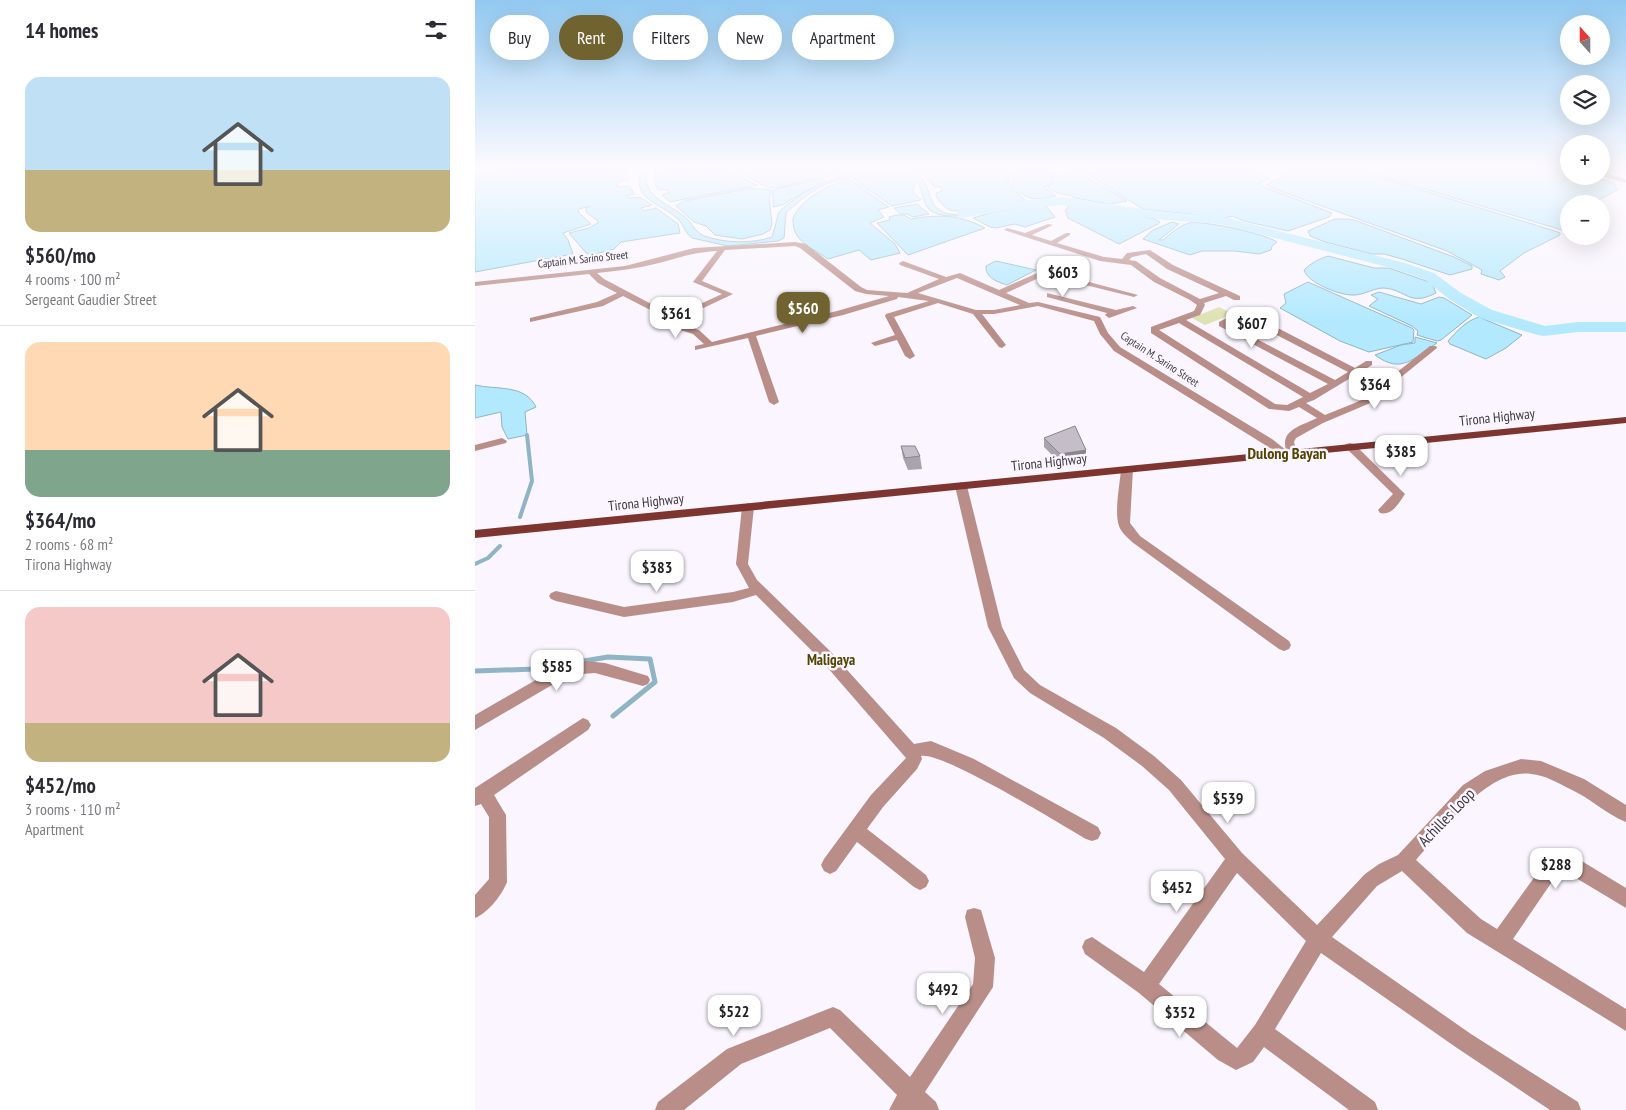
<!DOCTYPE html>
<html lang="en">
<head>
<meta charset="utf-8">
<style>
  :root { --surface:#fff; --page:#f2f2f3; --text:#2b2b33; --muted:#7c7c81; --line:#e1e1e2; --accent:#706330 }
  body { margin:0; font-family:"PT Sans Narrow",sans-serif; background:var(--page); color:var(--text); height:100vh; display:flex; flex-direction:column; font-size:19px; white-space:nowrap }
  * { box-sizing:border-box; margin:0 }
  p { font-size:16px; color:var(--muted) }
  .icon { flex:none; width:28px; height:28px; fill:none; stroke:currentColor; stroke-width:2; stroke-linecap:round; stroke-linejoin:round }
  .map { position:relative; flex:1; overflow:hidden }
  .sheet { display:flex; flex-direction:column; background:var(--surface); width:475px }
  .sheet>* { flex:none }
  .hud { position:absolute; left:15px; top:15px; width:475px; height:45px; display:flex; gap:10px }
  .needle { width:32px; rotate:339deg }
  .buttons { position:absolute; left:1085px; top:15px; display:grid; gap:10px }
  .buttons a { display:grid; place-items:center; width:50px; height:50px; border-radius:50%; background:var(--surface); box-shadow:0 5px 20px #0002; font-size:25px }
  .price { position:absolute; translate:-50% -42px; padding:0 11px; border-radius:10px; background:#fff; color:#222; font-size:16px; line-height:32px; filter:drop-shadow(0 1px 2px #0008) }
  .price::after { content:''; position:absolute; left:50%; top:30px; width:15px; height:11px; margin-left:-8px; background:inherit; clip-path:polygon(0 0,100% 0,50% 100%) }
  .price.current { background:var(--accent); color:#fff }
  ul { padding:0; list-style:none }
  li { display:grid; align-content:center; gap:10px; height:265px; padding:0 25px }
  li+li { border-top:1px solid var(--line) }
  li span { display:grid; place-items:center; height:155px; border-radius:15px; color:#555 }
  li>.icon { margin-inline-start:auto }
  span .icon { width:90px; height:90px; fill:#fffc; stroke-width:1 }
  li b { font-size:21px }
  h2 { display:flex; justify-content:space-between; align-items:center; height:60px; padding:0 25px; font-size:21px }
  .tag { padding:0 18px; border-radius:22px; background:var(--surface); box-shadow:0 5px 20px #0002; font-size:18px; line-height:45px }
  .tag.current { background:var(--accent); color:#fff }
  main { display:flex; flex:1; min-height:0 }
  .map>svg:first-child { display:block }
  .green { fill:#dde2b3 }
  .water { fill:#b2e9fe; stroke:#8fb4c5 }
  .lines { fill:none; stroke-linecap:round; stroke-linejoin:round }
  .stream-far1 { stroke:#8fb4c5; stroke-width:4 }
  .stream { stroke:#8fb4c5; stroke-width:5 }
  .river { fill:#b2e9fe; fill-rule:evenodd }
  .minor { fill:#ba8e88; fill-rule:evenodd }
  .major { fill:#7f352f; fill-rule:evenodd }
  .wall { fill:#a9a3ab }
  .shaded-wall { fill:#8a848b }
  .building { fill:#c5bdc7; stroke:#8a848b }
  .labels { text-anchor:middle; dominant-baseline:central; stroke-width:5; stroke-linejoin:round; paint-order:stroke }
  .far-street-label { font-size:11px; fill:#3d3a3f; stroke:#faf5fe }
  .street-label { font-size:14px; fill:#3d3a3f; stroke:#faf5fe }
  .neighbourhood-label { font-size:15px; font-weight:bold; fill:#534501; stroke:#faf5fe }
  .quarter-label { font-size:16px; font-weight:bold; fill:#534501; stroke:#faf5fe }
  .near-street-label { font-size:16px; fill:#3d3a3f; stroke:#faf5fe }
</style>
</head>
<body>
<main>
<section class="sheet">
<h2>14 homes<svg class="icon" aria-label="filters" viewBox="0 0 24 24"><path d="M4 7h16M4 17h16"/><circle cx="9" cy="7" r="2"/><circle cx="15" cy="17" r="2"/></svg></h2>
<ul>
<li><span style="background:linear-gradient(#bfe0f5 60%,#c2b280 0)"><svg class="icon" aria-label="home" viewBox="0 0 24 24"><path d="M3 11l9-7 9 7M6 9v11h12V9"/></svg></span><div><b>$560/mo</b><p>4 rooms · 100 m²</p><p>Sergeant Gaudier Street</p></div></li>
<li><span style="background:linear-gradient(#ffd9b3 70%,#7fa58c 0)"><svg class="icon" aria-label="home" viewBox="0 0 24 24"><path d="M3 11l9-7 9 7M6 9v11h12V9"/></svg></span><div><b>$364/mo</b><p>2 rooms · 68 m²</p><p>Tirona Highway</p></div></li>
<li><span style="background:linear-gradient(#f6c9c9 75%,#c2b280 0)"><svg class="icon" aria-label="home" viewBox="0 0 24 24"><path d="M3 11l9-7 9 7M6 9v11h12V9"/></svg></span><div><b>$452/mo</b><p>3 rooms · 110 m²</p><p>Apartment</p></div></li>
</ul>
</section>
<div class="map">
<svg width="1151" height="1110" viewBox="0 0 1151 1110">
  <rect width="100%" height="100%" fill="#faf5fe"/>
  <path class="green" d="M744 307 758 314 730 325 717 318Z"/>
  <g class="water">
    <path d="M54 168H126L140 171 151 170 154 180 141 182 142 187 155 186 159 194 151 196 154 198C167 196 166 198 177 205L166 208 169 211 181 208 203 224 205 233 146 242 139 249 121 254H112L94 233 114 228 123 223V221L111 212V208L115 206 104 209 103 212 116 224 88 233 93 240 98 254 0 272V174Z"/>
    <path d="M166 168H174C162 195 193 203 210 217 217 223 220 232 229 236 249 243 277 244 297 237L304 212C330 185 409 152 444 176 456 184 452 204 466 211 479 219 504 211 518 208L520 210C502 213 478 220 460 213 444 207 450 184 437 176 419 164 363 178 345 187 333 194 321 203 311 213L309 238 303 241 253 246 217 238C210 233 209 225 203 219 185 202 156 201 166 168Z"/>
    <path d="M179 168H224L210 171 246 168 282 185 195 202 187 195 194 193 193 190H183L179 181 180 176 189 173 179 174Z"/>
    <path d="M258 168H387L301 188 291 187Z"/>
    <path d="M429 168H522L533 174 530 180 534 181 536 187 550 200C539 204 485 214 475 210 469 207 464 201 461 196V193L467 191 465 187H460L447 173Z"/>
    <path d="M524 168H573L582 173 579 177 571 178 577 184 569 187 581 196C560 200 553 202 537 185L539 181 532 178 536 175Z"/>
    <path d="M611 168C628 168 646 171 663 168H774L795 178 784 183 789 187 857 213 854 217 813 231 769 221 757 216 750 218 668 209 604 169Z"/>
    <path d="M816 168H874L1080 231 1085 233V235L1049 253 1025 271 1030 277 1024 280 1006 274 1007 270 972 251 805 191 791 185 807 177 805 172Z"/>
    <path d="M879 168H973L989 173 978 168H1090L1094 169V176C1110 176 1124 178 1139 183L1142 190 1116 204H1094V229L1087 230Z"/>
    <path d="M599 170 652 201 635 204 600 198C592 192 583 197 573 187L578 183 575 179Z"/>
    <path d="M406 173C418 173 432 172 440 183L438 192 446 200 417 206 378 179Z"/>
    <path d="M347 179 350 180 307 205 298 207V192L301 189Z"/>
    <path d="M374 179 414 207 403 210 409 217 395 223 420 244 425 253 396 260 384 250 353 259C336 247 317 242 318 218 327 198 353 185 374 179Z"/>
    <path d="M276 188 298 190 294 198 297 224 295 230 288 234 267 239 240 235 231 226 219 222 201 206 209 201Z"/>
    <path d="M442 204 454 214 438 217 432 214H426L419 208Z"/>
    <path d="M561 205 571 206 580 217 550 227 540 224 521 228 515 227 498 218 519 212Z"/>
    <path d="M595 205 619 207 680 219 685 222 683 224 644 244 593 218 590 210Z"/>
    <path d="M421 215H429L436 219C462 214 487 215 510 228L433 255 402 223 415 220 414 217Z"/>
    <path d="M860 219H874L882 221 979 257 997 266V269L975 275 927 259 909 254H897L850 242 835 236 833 231Z"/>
    <path d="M697 222 704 224 684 240H688C695 234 705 225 714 223 728 220 791 234 802 242L797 246 796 250 784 254 760 251H727L715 255 668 239 678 230Z"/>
    <path d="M853 256 899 268H914L957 283 961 293C934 307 932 290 909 288 898 288 889 295 879 295 867 296 832 283 829 270 836 263 844 259 853 256Z"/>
    <path d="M521 261 561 270 532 285C523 282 510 278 511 266Z"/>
    <path d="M833 282 937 328 939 330 938 342 894 352 865 341 805 308 811 303 809 294Z"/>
    <path d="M904 292 946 304 964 297 969 298 997 315 966 340 962 341 942 335 943 331 937 326 894 306 903 299 896 295Z"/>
    <path d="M1004 317 1047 335 1031 348 1011 359 975 344 973 341C982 331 991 321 1004 317Z"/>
    <path d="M940 337 962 343C938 358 927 375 900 355L926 345 940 343Z"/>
    <path d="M0 385C22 390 50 384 61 407L50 412 52 435 33 439 27 427 26 412 0 418Z"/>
  </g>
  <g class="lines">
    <g class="stream-far1">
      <path d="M45 517 57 481 52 435"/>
      <path d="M0 564 13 558 25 546"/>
    </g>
    <path class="stream" d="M0 671 61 669 133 657 175 659 180 682 138 716"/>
    <path class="river" d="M587 197 689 212 745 216 930 263 959 273 986 293 1017 310 1070 326 1103 322H1151V332H1103L1069 336 1063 335 1005 318 974 299 949 279 920 269 745 224 689 220 587 205 533 210 487 218 480 214 487 210 533 202Z"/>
    <g class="minor">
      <path d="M1142 168H1150L1133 174 1151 179V183L1126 176V172Z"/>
      <path d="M573 224 578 225 557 235 576 241 591 233H595V235L582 243 629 257 647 259 652 253 675 250 698 265 765 296V300H759L751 296 729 303 730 305 725 315 711 320 835 393 853 384 744 326V322L761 313H774L880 368 891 361H897V365L839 400 831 403 850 415 887 400 955 346H961L962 348 893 404 848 423 821 438 819 442 822 452 821 454H813L808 456 639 351 625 334 619 321 563 306 519 314H507L531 345 527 348 524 347 498 314 463 303 419 317 440 356 435 359 430 356 422 340 400 346 396 343 420 335 410 316 411 314 454 301 423 297 422 299 368 315 281 336 304 402 299 405 294 402 273 338 220 350V346L229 344 218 334 196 327 195 320 148 296 128 306 55 322V318L122 302 142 293 123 283 114 274 0 286V282L150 266 219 248 320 242 331 244 386 287 392 290 432 293 464 279 425 265 424 263 428 261 471 277 485 273 524 290 569 270 663 295 659 297 570 275 531 293 554 303 563 302 625 317 633 333 645 347 797 439 811 450C805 430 826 426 842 418L824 407 814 411 794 409 676 333V327L719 311 722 305 715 300 679 282 656 265 625 261 529 230 532 228 550 233ZM320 246 325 248 380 291 391 294 414 296 362 311 237 342 224 330 203 324V320L258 294 227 281 250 250ZM242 251 218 282 247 294 199 316 129 279 122 273C143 271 164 268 184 263 206 257 220 252 242 251ZM671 254 692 269 744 293 725 299 685 278 661 261 654 260 657 257ZM482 278 545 305 519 310H501L443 293ZM766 318H769L873 372 860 380 753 324ZM704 323 828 397 812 405 800 404 684 330Z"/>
      <path d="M572 293 641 310 658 306 662 308 634 318 630 315 632 313 572 297Z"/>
      <path d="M27 438 32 441 31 443 0 451V445Z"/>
      <path d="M875 443 879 444 930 494C924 503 917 516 905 513L903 510 918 494 871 448 870 446 871 444Z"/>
      <path d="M652 466 658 469 655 523 665 536 814 641 816 645 814 649 809 651 804 649 657 542C652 537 646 532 644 526 639 512 645 484 646 469Z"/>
      <path d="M486 482 492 486 527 627 549 670 565 685 641 728 679 756 706 780 767 853 842 925 890 874 904 864 923 855 988 785 1010 771 1046 759 1066 761 1109 779 1151 805V822C1131 814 1115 798 1095 789 1083 783 1070 775 1056 774 1012 768 968 831 941 860L1006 919 1022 929 1071 861 1084 855 1105 860 1151 888V908L1096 875 1083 873 1038 939 1151 1009V1031L992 933 927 871 902 886 857 937 996 1034 1103 1102 1106 1110H1075L982 1048 846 953 800 1029 900 1102 903 1110H874L789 1047 778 1062 761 1070 743 1060 664 993 610 954 607 947 610 940 617 937 669 972 750 859 694 790 667 766 629 738 555 693 539 678 513 627 480 486ZM762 873 831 941 780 1025 762 1048 684 984Z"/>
      <path d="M273 503 279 507 273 564 282 580 355 651 439 744 456 741 499 759 623 827 626 833 623 839 617 841 611 839C585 824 467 751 446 756L447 759 442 769 408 807 392 829 451 875 454 881 451 887 445 890 439 887 382 842 361 871 355 874 349 871 346 865 349 859 396 795 431 758 345 659 281 595 258 602 149 617 81 601 76 599 74 596 76 593 81 591 149 607 258 592 274 588 261 564 267 507Z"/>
      <path d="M111 661 130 663 173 676 175 680 173 684 168 686 120 673 94 675 0 730V715L85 666Z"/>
      <path d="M108 718 113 720 116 725 113 730 19 795 31 815 32 882C27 895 13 913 0 918V895L14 879V817L6 804 0 806V788Z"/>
      <path d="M499 908 506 910 520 958 518 987 450 1092 461 1102 464 1110H414L422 1095 355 1028 266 1064 209 1110H180L183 1102 252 1049 358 1007 365 1010 435 1077 498 984 500 958 490 917 492 910Z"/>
    </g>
    <path class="major" d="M1151 417V423L0 538V530Z"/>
  </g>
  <g class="wall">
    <path d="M569 438 611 450V459L585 463 569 447Z"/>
    <path d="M426 446 445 456 447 469 433 470 428 458Z"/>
  </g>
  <path class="shaded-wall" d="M611 450V459L585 463V454Z"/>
  <g class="building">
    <path d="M600 426 611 450 585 454 569 438Z"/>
    <path d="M426 446H440L445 456 430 458Z"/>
  </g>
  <linearGradient id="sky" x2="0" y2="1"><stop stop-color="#92c9f1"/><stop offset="0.52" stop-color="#fdfaff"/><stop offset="1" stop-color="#fdfaff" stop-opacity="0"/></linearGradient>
  <rect width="1151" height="323" fill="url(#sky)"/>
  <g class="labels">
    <g class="far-street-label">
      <text transform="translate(108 259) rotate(-6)">Captain M. Sarino Street</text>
      <text transform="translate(685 359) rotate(33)">Captain M. Sarino Street</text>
    </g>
    <g class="street-label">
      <text transform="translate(1022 417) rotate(-6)">Tirona Highway</text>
      <text transform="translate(574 462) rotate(-6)">Tirona Highway</text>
      <text transform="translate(171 502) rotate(-6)">Tirona Highway</text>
    </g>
    <g class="neighbourhood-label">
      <text x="356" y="659">Maligaya</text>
    </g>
    <g class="quarter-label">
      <text x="812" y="453">Dulong Bayan</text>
    </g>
    <g class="near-street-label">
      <text transform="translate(971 817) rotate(-46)">Achilles Loop</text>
    </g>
  </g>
</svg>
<div class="buttons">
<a><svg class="needle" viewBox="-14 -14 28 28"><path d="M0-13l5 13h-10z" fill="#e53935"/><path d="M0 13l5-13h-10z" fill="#7c7c81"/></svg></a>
<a><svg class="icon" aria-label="layers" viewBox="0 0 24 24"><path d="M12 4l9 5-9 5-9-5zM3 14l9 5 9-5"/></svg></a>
<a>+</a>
<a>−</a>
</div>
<b class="price" style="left:588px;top:298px">$603</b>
<b class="price current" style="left:328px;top:334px">$560</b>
<b class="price" style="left:201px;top:339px">$361</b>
<b class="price" style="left:777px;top:349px">$607</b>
<b class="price" style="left:900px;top:410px">$364</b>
<b class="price" style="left:926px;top:477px">$385</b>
<b class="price" style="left:182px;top:593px">$383</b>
<b class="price" style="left:82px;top:692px">$585</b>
<b class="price" style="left:753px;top:824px">$539</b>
<b class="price" style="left:1081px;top:890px">$288</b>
<b class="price" style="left:702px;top:913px">$452</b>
<b class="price" style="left:468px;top:1015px">$492</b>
<b class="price" style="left:259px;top:1037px">$522</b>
<b class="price" style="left:705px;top:1038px">$352</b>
<div class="hud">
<a class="tag">Buy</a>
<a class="tag current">Rent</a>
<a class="tag">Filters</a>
<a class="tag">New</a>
<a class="tag">Apartment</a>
</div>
</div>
</main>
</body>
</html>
